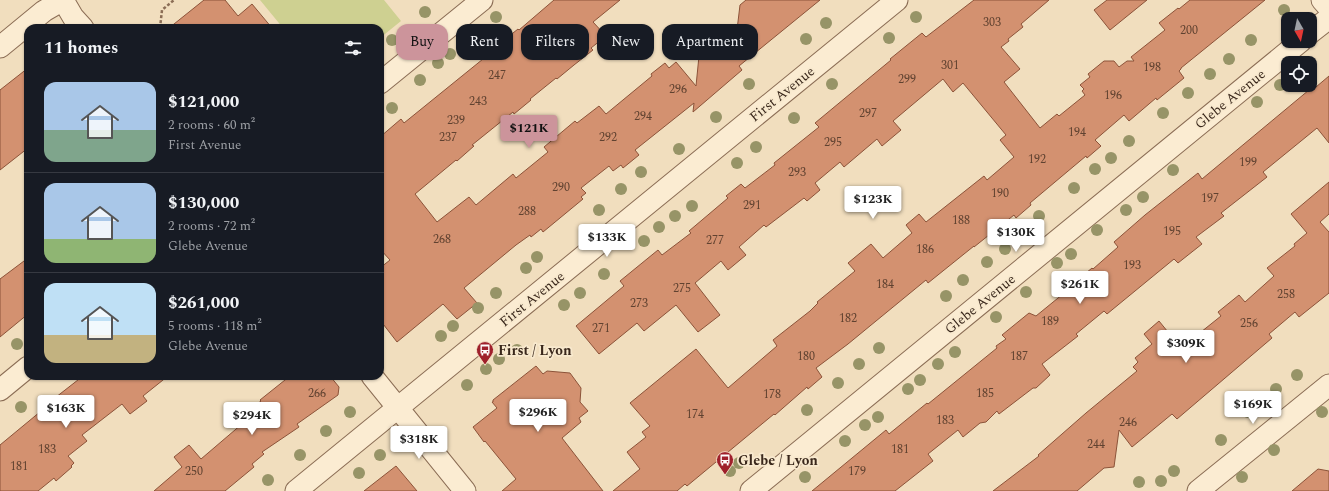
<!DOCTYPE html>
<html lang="en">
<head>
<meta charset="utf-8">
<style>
  :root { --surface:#171b24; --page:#20242c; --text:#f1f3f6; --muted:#9ea1a6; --line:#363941; --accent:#cc949b }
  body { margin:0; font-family:Spectral,serif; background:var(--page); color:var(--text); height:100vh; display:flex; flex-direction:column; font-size:15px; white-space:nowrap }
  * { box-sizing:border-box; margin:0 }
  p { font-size:13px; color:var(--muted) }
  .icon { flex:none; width:22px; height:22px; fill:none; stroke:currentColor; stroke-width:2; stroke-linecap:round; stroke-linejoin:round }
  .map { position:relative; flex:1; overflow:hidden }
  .drawer { position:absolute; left:24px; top:24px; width:360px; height:356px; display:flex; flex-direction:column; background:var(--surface); border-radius:12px; box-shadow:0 1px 3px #0004 }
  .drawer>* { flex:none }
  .banner { position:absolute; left:396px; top:24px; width:380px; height:36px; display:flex; gap:8px }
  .needle { width:26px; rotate:171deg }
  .tools { position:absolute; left:1281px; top:12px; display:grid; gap:8px }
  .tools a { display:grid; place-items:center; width:36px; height:36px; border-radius:8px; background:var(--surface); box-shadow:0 1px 3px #0004; font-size:20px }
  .price { position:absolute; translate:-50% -34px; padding:0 9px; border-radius:4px; background:#fff; color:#222; font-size:13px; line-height:26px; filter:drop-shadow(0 1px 2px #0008) }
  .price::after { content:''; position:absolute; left:50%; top:24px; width:12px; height:9px; margin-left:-6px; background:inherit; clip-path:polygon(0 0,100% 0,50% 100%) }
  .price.on { background:var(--accent); color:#111 }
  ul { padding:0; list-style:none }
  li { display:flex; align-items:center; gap:12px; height:100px; padding:0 20px }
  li+li { border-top:1px solid var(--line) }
  li span { display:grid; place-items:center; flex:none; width:112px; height:80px; border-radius:12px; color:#555 }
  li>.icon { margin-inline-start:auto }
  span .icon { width:48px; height:48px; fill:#fffc; stroke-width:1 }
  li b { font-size:17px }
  h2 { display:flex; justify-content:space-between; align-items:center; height:48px; padding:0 20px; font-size:17px }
  .tag { padding:0 14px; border-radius:12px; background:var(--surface); box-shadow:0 1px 3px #0004; font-size:14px; line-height:36px }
  .tag.on { background:var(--accent); color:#111 }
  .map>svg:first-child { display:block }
  .green { fill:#ced091 }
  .building { fill:#d39170; stroke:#8c5339 }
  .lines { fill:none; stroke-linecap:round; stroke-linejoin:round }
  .street-casing { stroke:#8b6d55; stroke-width:23 }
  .path { stroke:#8b6d55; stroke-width:2.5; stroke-dasharray:3 2; stroke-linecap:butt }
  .street { stroke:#fbecd2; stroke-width:21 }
  .tree { fill:#979467 }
  .labels { text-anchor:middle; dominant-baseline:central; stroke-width:3.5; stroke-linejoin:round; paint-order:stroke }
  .number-label { font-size:12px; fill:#604230 }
  .street-label { font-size:14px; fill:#39271b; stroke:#f8e9ce }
  .poi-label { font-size:14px; font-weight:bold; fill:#39271b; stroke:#f8e9ce; text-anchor:start }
</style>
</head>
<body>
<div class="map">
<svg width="1329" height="491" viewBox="0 0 1329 491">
  <rect width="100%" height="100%" fill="#f1debe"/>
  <path class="green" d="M260 0H384L401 21 380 38V28H283Z"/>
  <g class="building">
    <path d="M204 0H225L238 16 252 4 272 28H169Z"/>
    <path d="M554 0H620L593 22 606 36 591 48 593 50 574 65 557 79 556 78 530 99 531 100 514 114 513 112 472 145 474 146 457 161 456 160 415 194 437 222 469 197 476 205 513 174 516 178 548 152 544 147 575 121 577 123 599 106 606 114 652 76 651 74 665 63 669 68 676 62 696 86 702 26 737 30 740 5 746 0H820L739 66 742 70 693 112 694 103 635 150 639 155 623 168 621 165 613 171 609 166 581 188 586 193 581 197 583 199 543 232 541 229 531 237 530 235 516 245 464 288 477 303 457 319 443 304 397 342 380 320V268L390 260 380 249V137L401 119 404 123 504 42 503 41 518 29 519 30Z"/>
    <path d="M974 0H1049L1021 24 1023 27 1008 39 1009 41 1001 47 1020 69 1004 82 1040 128 1057 114 1059 116 1085 95 1082 91 1084 89 1080 85 1090 77 1088 74 1104 61H1114L1119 67 1127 61H1134L1131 57 1165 30 1159 23 1178 8 1179 9 1190 0H1265L1181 68V69L1179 71 1184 78 1157 100 1156 98 1129 121 1124 115 1095 140 1101 146 1087 158 1086 156 1030 203 1031 205 1016 218 1014 215 974 247V246L928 283 926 280 848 344 816 368 822 377 808 389 807 387 775 415 774 414 687 486 685 484 677 491H613L640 469 627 452 646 437 642 432 650 426 630 403 696 349 728 388 777 346 773 340 810 311 818 303 817 302 855 271 848 263 871 244 883 258 912 233 906 225 919 214 926 222 984 176 987 180 1014 157 1000 140 1006 135 963 83 953 92 943 79 893 121 901 130 882 146 877 139 844 167 840 162 815 183 820 190 807 201 804 198 766 227 764 225 739 247 746 255 728 270 721 261 695 283 720 315 698 332 676 305 644 331 637 323 599 354 576 326 624 286 620 281 658 250 662 255 691 233 689 231 728 198 726 196 741 184 745 188 775 165 774 163 819 127 815 123 891 60 890 59 922 33 926 37Z"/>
    <path d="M1107 0H1147L1110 30 1094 10Z"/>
    <path d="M28 68V148L0 170V90Z"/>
    <path d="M1329 76V143L1317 128 1263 172 1267 177 1221 213 1224 216 1196 237 1202 244 1178 263 1174 259 1107 314 1104 311 1076 334 1078 336 1042 364 1050 375 1036 388H1033L999 414 997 411 986 422 980 423 963 437 958 430 928 454 933 461 895 491H812L886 430 889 434 927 403 928 404 997 348 996 346 1006 339 1002 335 1029 313 1036 316 1074 285 1073 284 1092 268 1093 269 1118 247 1114 242 1145 215 1198 173 1202 179 1315 85 1316 87Z"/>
    <path d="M1329 182V214L1320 222 1329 232V293L1299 317 1295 312 1269 334 1272 338 1177 419 1172 414 1132 447 1119 430 1114 467 1104 468 1077 491H993L1039 456 1038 455 1086 413 1137 371 1133 367 1138 362 1135 358 1152 344 1144 334 1159 321 1181 348 1221 316 1218 312 1239 295 1245 302 1274 276 1267 268 1295 246 1294 244 1307 233 1291 214Z"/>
    <path d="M28 258V314L0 337V279Z"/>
    <path d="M536 366 543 374 547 371 570 373 581 388 580 402 588 411 579 418 581 422 562 438 603 491H502L516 479 485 441 484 442 473 427 497 408 492 402H493V400Z"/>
    <path d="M83 376H168L143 396 147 401 130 414 122 404 82 435 87 441 68 456 74 463 71 466 72 467 56 481 54 478 38 491H0V445L52 402 51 401Z"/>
    <path d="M290 376H330L339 387 338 395 297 424 299 427 262 452 264 454 252 464 254 467 225 491H154L182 467 174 457 189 445 201 459 256 412 252 408 261 401 260 400Z"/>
    <path d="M396 466 417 491H364Z"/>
    <path d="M1318 469 1329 471V491H1292Z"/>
  </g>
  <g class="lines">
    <g class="street-casing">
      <g id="street">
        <path d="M63 0 73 17 83 28"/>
        <path d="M1322 0 1329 8"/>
        <path d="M1310 33 1329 18"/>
        <path d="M0 47 44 11 63 0"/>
        <path d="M380 83 482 0"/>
        <path d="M372 376 465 491"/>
        <path d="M0 390 28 367"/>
        <path d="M296 491 897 0"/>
        <path d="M751 491 1301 41"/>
        <path d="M1198 491 1329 385"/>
      </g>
    </g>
    <path class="path" d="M160 28 162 10 174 0"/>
    <use href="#street" class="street"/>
  </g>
  <g class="tree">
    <circle cx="1284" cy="10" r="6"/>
    <circle cx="425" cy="12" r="6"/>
    <circle cx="496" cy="17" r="6"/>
    <circle cx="916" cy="17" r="6"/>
    <circle cx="826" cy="23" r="6"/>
    <circle cx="472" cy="35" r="6"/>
    <circle cx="889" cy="38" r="6"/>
    <circle cx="806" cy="39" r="6"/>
    <circle cx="392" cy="40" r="6"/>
    <circle cx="1251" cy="40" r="6"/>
    <circle cx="450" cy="54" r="6"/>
    <circle cx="1229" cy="59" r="6"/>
    <circle cx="438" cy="63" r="6"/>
    <circle cx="1210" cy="74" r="6"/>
    <circle cx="420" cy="80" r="6"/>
    <circle cx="749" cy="84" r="6"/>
    <circle cx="832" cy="84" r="6"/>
    <circle cx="1280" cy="85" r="6"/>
    <circle cx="1188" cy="93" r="6"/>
    <circle cx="1257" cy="102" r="6"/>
    <circle cx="392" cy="108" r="6"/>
    <circle cx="1163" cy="113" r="6"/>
    <circle cx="716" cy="117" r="6"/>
    <circle cx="794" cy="118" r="6"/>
    <circle cx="1129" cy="141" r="6"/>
    <circle cx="756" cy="147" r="6"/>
    <circle cx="679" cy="149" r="6"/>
    <circle cx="1111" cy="158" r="6"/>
    <circle cx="737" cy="163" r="6"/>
    <circle cx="1095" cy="169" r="6"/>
    <circle cx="1173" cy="170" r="6"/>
    <circle cx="641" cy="172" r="6"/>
    <circle cx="1074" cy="188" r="6"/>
    <circle cx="621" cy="189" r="6"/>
    <circle cx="1143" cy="197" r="6"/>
    <circle cx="692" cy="206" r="6"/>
    <circle cx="599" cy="210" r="6"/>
    <circle cx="1126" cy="210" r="6"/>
    <circle cx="675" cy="216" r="6"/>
    <circle cx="1039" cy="216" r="6"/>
    <circle cx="659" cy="227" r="6"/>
    <circle cx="1097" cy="230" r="6"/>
    <circle cx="644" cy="241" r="6"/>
    <circle cx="1005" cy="249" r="6"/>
    <circle cx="1071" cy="254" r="6"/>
    <circle cx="537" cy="257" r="6"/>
    <circle cx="987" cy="262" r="6"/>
    <circle cx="1057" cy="263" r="6"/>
    <circle cx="526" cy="268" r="6"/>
    <circle cx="604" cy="274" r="6"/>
    <circle cx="963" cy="280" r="6"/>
    <circle cx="1026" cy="292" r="6"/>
    <circle cx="496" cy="293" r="6"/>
    <circle cx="580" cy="293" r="6"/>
    <circle cx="946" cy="296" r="6"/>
    <circle cx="564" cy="305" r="6"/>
    <circle cx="478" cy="308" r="6"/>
    <circle cx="996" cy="317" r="6"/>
    <circle cx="453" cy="326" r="6"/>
    <circle cx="441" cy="336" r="6"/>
    <circle cx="17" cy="344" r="6"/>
    <circle cx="879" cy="348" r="6"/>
    <circle cx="517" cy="350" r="6"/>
    <circle cx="955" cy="352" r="6"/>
    <circle cx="499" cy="359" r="6"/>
    <circle cx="859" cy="364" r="6"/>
    <circle cx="938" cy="364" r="6"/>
    <circle cx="486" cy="369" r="6"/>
    <circle cx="1297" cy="375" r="6"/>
    <circle cx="920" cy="380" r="6"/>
    <circle cx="838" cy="383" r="6"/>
    <circle cx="467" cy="385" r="6"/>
    <circle cx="908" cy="389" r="6"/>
    <circle cx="1276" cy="389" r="6"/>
    <circle cx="1261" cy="402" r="6"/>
    <circle cx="21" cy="407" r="6"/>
    <circle cx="807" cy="410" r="6"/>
    <circle cx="350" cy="412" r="6"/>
    <circle cx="1248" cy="412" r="6"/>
    <circle cx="1322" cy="412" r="6"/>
    <circle cx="878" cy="417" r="6"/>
    <circle cx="865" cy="425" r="6"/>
    <circle cx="326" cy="431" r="6"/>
    <circle cx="1221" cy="440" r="6"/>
    <circle cx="845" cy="441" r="6"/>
    <circle cx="1274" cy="450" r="6"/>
    <circle cx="300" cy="455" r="6"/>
    <circle cx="380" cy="455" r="6"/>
    <circle cx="739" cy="463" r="6"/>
    <circle cx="730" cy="471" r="6"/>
    <circle cx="1174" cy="471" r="6"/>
    <circle cx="359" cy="473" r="6"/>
    <circle cx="805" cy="477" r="6"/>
    <circle cx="1242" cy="477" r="6"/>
    <circle cx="268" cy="480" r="6"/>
    <circle cx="1161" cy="481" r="6"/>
    <circle cx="1139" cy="482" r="6"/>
  </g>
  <defs>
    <g id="bus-pin" transform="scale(0.9)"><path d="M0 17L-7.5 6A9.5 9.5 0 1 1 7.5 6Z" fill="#9f202b" stroke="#f8e9ce"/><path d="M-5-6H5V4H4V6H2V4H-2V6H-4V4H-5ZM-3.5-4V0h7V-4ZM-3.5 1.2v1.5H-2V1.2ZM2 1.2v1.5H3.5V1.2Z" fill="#fff"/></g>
  </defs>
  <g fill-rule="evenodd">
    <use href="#bus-pin" x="485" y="350"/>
    <use href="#bus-pin" x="725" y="460"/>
  </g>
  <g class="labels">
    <g class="number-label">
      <text x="992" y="22">303</text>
      <text x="1189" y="30">200</text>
      <text x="950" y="65">301</text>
      <text x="1152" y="67">198</text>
      <text x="497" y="75">247</text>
      <text x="907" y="79">299</text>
      <text x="678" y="89">296</text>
      <text x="1113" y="95">196</text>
      <text x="478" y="101">243</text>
      <text x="868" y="113">297</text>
      <text x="643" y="116">294</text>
      <text x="456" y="120">239</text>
      <text x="1077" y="132">194</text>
      <text x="448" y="137">237</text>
      <text x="608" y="137">292</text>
      <text x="833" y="142">295</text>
      <text x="1037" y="159">192</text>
      <text x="1248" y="162">199</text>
      <text x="797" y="172">293</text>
      <text x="561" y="187">290</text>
      <text x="1000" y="193">190</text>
      <text x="1210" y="198">197</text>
      <text x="752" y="205">291</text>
      <text x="527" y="211">288</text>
      <text x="961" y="220">188</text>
      <text x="1172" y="231">195</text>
      <text x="442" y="239">268</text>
      <text x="715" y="240">277</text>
      <text x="925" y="249">186</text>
      <text x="1132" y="265">193</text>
      <text x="885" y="284">184</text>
      <text x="682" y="288">275</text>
      <text x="1286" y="294">258</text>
      <text x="639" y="303">273</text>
      <text x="848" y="318">182</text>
      <text x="1050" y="321">189</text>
      <text x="1249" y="323">256</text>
      <text x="601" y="328">271</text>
      <text x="806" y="356">180</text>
      <text x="1019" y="356">187</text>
      <text x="317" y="393">266</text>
      <text x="985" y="393">185</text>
      <text x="772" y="394">178</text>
      <text x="695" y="414">174</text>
      <text x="945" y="420">183</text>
      <text x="1128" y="422">246</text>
      <text x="1096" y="444">244</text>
      <text x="47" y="449">183</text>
      <text x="900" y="449">181</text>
      <text x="19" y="466">181</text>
      <text x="194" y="471">250</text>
      <text x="857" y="471">179</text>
    </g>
    <g class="street-label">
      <text transform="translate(782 94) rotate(-39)">First Avenue</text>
      <text transform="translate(1230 99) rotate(-39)">Glebe Avenue</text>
      <text transform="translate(532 299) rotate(-39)">First Avenue</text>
      <text transform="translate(980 304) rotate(-39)">Glebe Avenue</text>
    </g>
    <g class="poi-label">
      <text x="498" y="350">First / Lyon</text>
      <text x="738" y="460">Glebe / Lyon</text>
    </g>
  </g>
</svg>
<div class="tools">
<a><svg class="needle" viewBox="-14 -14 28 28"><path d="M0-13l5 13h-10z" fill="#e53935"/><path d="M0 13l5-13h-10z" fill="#9ea1a6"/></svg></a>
<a><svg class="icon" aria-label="locate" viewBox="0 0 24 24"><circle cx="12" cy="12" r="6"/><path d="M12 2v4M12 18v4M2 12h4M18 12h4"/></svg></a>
</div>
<b class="price on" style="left:529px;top:149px">$121K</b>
<b class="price" style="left:873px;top:220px">$123K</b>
<b class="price" style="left:1016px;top:253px">$130K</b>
<b class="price" style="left:607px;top:258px">$133K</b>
<b class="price" style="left:1080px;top:305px">$261K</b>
<b class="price" style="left:1186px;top:364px">$309K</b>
<b class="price" style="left:1253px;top:425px">$169K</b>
<b class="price" style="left:66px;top:429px">$163K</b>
<b class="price" style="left:538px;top:433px">$296K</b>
<b class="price" style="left:252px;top:436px">$294K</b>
<b class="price" style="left:419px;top:460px">$318K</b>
<div class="banner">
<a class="tag on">Buy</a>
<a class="tag">Rent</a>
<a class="tag">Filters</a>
<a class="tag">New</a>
<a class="tag">Apartment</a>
</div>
<section class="drawer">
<h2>11 homes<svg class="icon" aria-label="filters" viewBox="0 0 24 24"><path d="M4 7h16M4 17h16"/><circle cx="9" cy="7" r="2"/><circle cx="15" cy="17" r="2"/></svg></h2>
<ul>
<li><span style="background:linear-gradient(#a9c7e8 60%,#7fa58c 0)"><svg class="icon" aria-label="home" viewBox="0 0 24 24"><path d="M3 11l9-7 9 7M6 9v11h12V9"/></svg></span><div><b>$121,000</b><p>2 rooms · 60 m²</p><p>First Avenue</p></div></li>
<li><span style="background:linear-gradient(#a9c7e8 70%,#8fb573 0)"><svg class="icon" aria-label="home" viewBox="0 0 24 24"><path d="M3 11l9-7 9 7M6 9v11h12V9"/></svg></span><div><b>$130,000</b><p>2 rooms · 72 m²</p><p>Glebe Avenue</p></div></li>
<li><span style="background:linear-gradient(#bfe0f5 65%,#c2b280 0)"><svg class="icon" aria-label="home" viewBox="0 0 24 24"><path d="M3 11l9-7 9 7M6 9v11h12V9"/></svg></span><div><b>$261,000</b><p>5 rooms · 118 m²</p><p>Glebe Avenue</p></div></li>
</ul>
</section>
</div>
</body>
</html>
